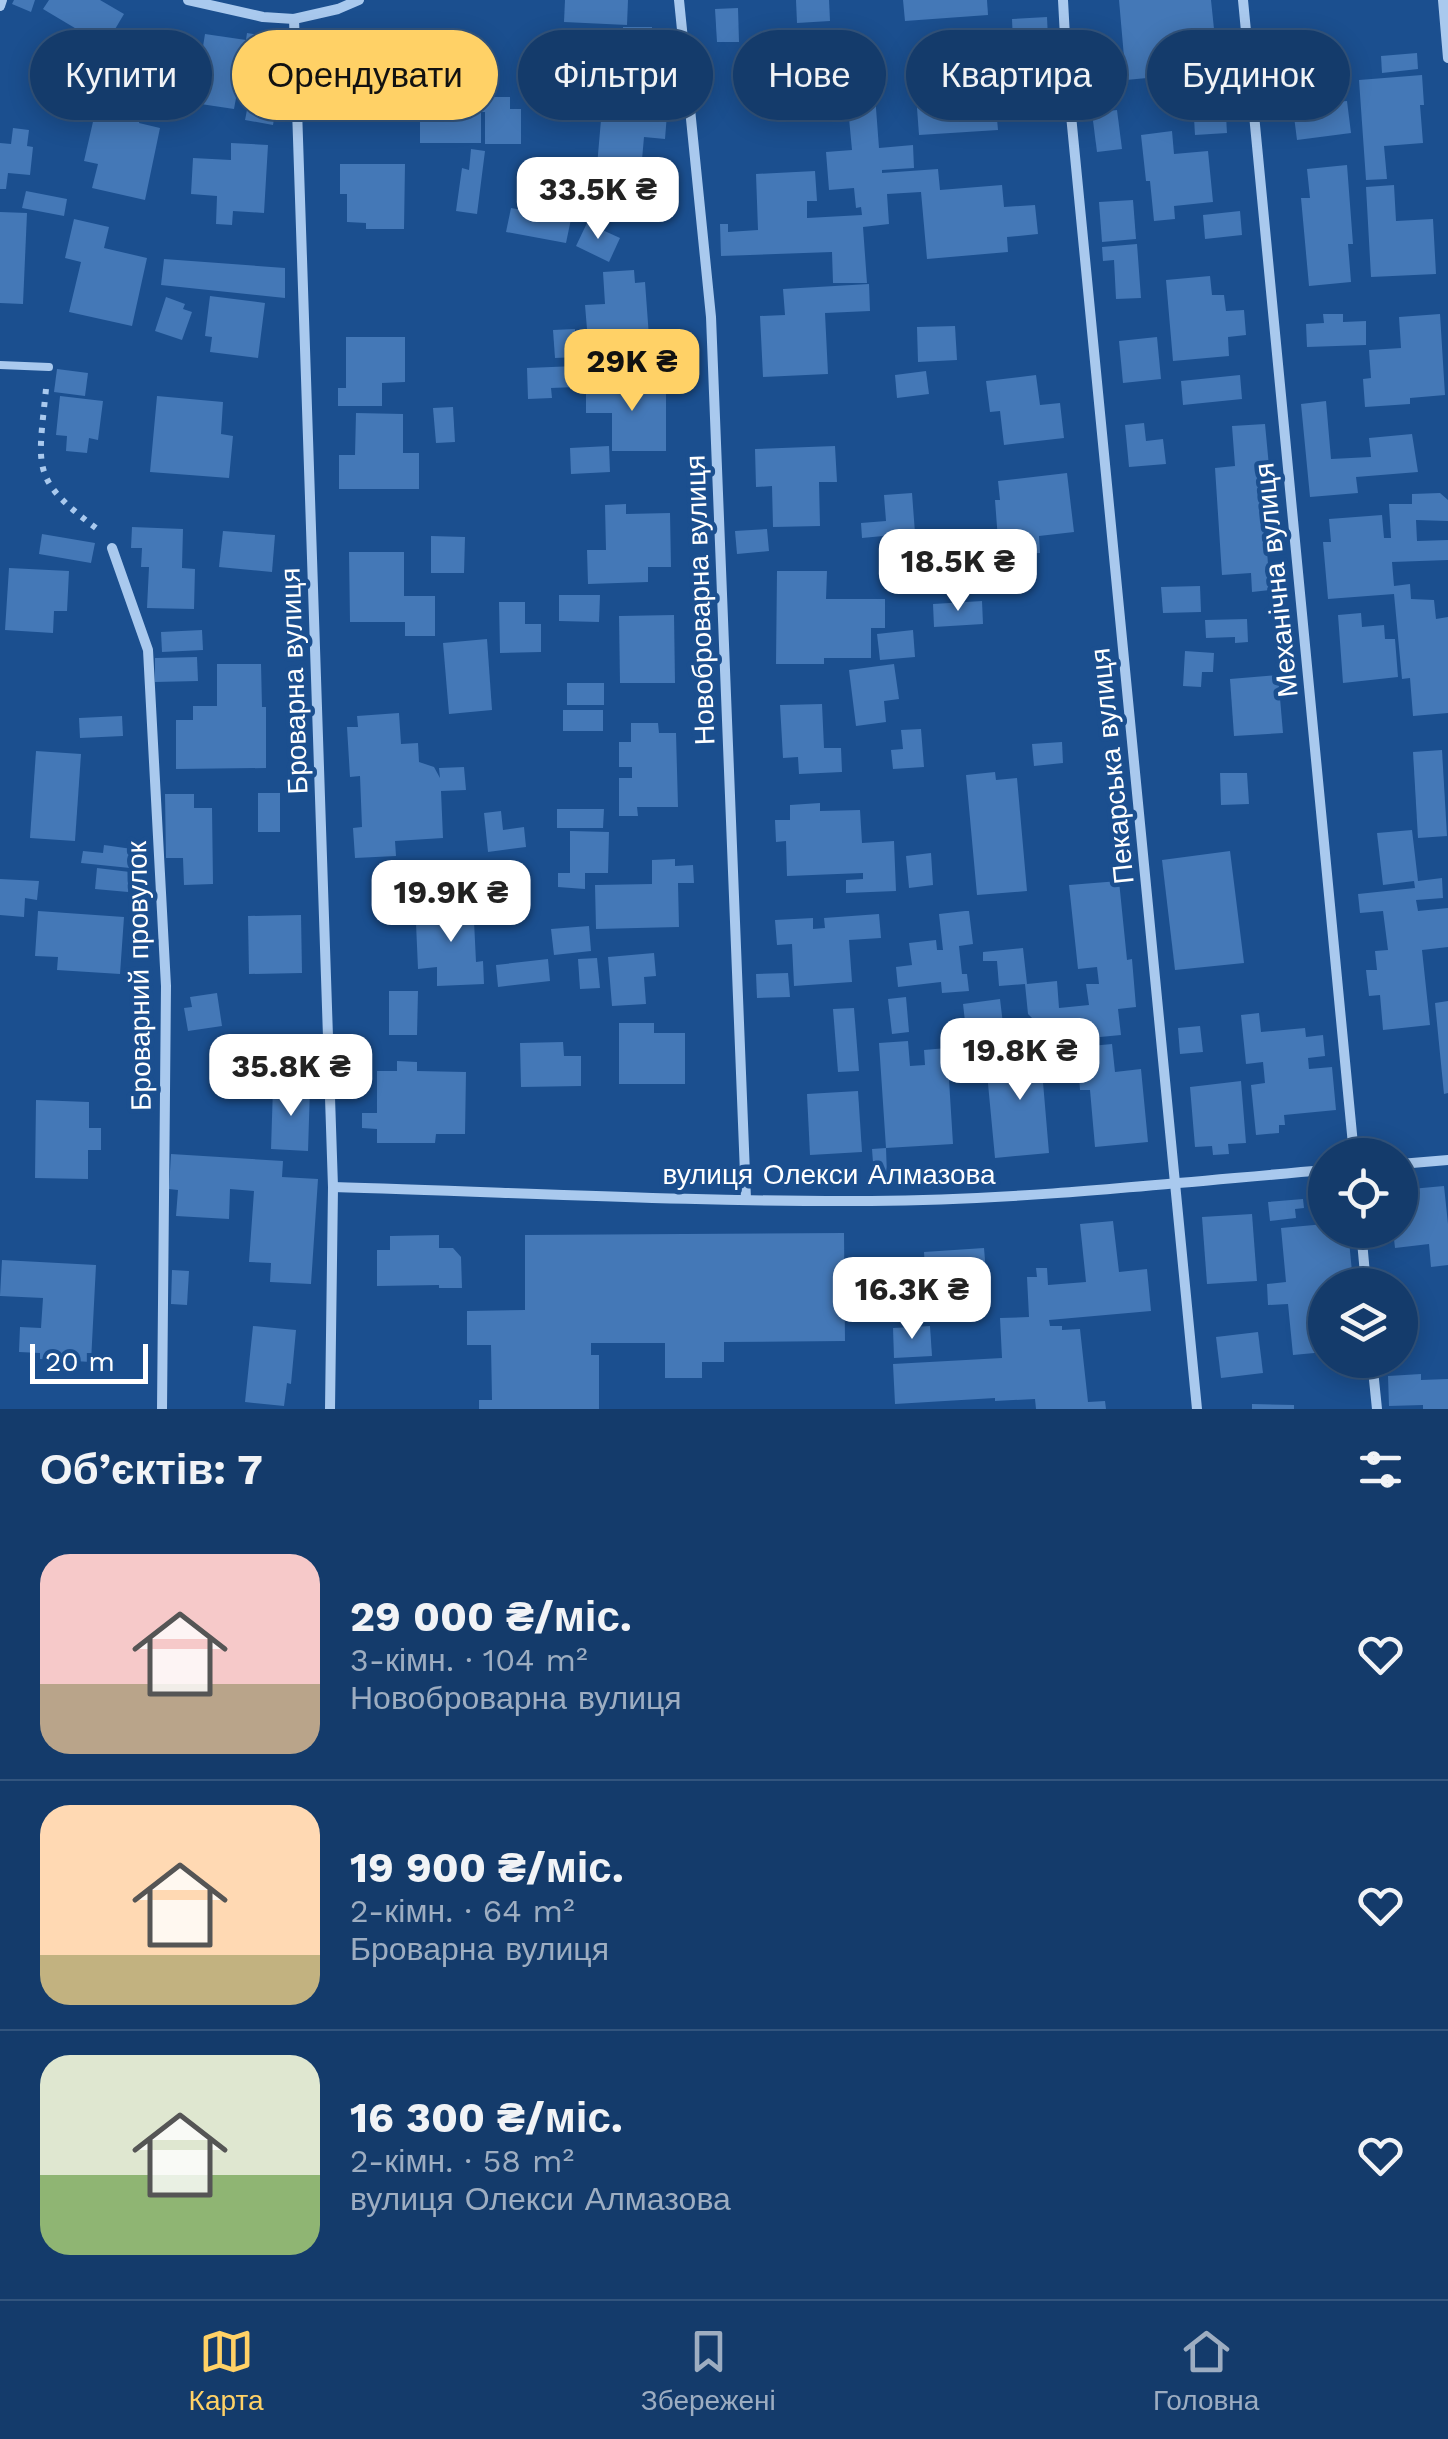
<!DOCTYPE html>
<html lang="uk">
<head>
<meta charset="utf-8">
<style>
  :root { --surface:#143b6b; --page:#214673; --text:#f1f3f6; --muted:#9dadc1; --line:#33557e; --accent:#ffd166 }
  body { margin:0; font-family:"Work Sans",sans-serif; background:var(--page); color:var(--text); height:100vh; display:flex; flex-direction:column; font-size:38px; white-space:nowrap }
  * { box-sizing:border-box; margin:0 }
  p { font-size:32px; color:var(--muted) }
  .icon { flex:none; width:55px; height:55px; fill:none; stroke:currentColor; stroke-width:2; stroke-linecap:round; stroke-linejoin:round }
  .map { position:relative; height:1409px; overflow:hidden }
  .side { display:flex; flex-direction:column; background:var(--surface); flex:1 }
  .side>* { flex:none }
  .guide { position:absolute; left:30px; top:30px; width:1390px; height:90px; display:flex; gap:20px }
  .controls { position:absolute; left:1308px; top:1138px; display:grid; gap:20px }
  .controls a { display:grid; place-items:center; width:110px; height:110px; border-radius:50%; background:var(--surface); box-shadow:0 5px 25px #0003,0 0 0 2px var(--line); font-size:50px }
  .scale { position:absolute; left:30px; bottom:25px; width:118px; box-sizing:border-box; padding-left:10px; border:5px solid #fff; border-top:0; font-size:28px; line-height:35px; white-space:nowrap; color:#fff; -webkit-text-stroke:8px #1b4f8f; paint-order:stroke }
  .price { position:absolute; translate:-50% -85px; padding:0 22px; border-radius:20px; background:#fff; color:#222; font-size:32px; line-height:65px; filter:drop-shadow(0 2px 5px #0008) }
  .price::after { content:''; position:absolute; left:50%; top:60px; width:30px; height:22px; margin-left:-15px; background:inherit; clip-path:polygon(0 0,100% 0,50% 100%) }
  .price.active { background:var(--accent); color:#111 }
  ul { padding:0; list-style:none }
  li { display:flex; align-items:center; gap:30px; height:250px; padding:0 40px }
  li+li { border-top:2px solid var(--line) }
  li span { display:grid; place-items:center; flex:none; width:280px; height:200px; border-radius:30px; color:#555 }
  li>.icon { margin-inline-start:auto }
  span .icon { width:120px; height:120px; fill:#fffc; stroke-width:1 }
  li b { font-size:42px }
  h2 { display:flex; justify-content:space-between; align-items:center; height:120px; padding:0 40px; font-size:42px }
  .pill { padding:0 35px; border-radius:45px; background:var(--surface); box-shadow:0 5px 25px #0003,0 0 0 2px var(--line); font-size:35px; line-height:90px }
  .pill.active { background:var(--accent); color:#111 }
  .dock { display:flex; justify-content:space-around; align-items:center; height:140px; border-top:2px solid var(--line); background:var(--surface); font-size:28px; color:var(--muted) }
  .dock a { display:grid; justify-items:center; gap:5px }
  .dock .active { color:var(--accent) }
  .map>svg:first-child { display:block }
  .building { fill:#4478b7 }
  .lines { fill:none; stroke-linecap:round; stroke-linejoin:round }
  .path { stroke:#a9c9ee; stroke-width:6; stroke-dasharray:5 8; stroke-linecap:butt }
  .lane { stroke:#a9c9ee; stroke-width:8 }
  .street { stroke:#a9c9ee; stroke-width:10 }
  .labels { text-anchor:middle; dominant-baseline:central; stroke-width:9; stroke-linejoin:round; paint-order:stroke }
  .street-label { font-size:28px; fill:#fff; stroke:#1b4f8f }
</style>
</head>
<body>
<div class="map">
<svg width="1448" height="1409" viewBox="0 0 1448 1409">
  <rect width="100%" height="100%" fill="#1b4f8f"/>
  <g class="building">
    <path d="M14 0H35L31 12 12 4Z"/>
    <path d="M49 0H100L124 14 105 46 43 9Z"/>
    <path d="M565 0H628L627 25 564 22Z"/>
    <path d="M796 0H829L830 21 797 23Z"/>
    <path d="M903 0H987L988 15 905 21Z"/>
    <path d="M1119 0H1211L1214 29 1196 31 1200 73 1126 80Z"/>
    <path d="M738 8 739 42H717L715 9Z"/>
    <path d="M1047 17 1048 39 1013 42 1012 19Z"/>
    <rect x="623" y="27" width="29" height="76"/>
    <path d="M171 32 189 40 171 84 126 65 135 42 162 53Z"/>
    <path d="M247 33 266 36 264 47 275 49 266 104 276 106 273 125 245 120 249 100 236 98 234 109 194 103 205 34 246 40Z"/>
    <path d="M825 38 827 68 841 67 842 100 753 105 749 43Z"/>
    <path d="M1417 53 1418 69 1382 73 1381 56Z"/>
    <path d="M329 55 359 57 358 77 328 75Z"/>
    <path d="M471 59H480L488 67V97H510V109H521V144H485V112H481V143H420V93H438V64H465Z"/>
    <path d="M1331 64 1335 102 1347 101 1351 133 1297 140 1288 69Z"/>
    <path d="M993 75 998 130 919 135 915 81Z"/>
    <path d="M1422 75 1424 105H1420L1423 143 1384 146 1387 179 1366 180 1359 80Z"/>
    <path d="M875 95 879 148 913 145 914 168 882 170V173L938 169 940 190 1002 185 1004 207 1035 205 1038 234 1007 237 1008 252 927 259 921 192 887 194 889 224 863 227 867 283H833L832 252 721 256 720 224H728V232L758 230 756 174 815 171 817 201H807V218L862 215 861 207 856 208 854 188 829 190 826 152 852 150 847 97Z"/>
    <rect x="331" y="96" width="49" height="22"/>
    <path d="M116 104 142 110 139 123 160 128 145 200 92 188 98 164 84 161 95 113 113 117Z"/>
    <path d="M602 108 667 114 665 139 644 137 638 205 594 201Z"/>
    <path d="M1117 110 1122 149 1097 152 1092 113Z"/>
    <path d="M1226 116 1227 133 1195 135 1194 118Z"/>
    <path d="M13 128 29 130 27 146 33 147 30 175 8 173 6 189H0V143L11 144Z"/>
    <path d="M1172 131 1174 154 1208 151 1213 202 1174 206 1175 219 1154 221 1150 181H1146L1141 135Z"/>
    <path d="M231 143 268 145 264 213 233 211 232 225 216 224 217 196 191 194 193 158 231 160Z"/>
    <path d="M471 149 485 151 477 214 456 211 462 168 469 170Z"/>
    <path d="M340 164H405L404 229H366V223L347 222V194H340Z"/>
    <path d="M1347 165 1353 244H1348L1351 282 1309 286 1301 198H1310L1307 169Z"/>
    <path d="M1394 185 1396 221 1433 219 1436 274 1371 277 1366 187Z"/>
    <path d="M26 191 67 199 64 216 22 208Z"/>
    <path d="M1133 200 1136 239 1102 242 1099 202Z"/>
    <path d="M511 208 571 219 566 243 506 232Z"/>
    <path d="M1240 211 1242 235 1205 239 1203 215Z"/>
    <path d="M0 212 27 213 23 304 0 303Z"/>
    <path d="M74 219 109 227 104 248 147 258 132 326 69 312 81 262 65 258Z"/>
    <path d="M587 223 620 238 609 262 576 246Z"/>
    <path d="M1137 244 1141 298 1116 299 1114 260 1103 261 1102 247Z"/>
    <path d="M164 259 285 268V298L161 285Z"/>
    <path d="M634 270 635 283 645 282 649 337 588 341 585 305 605 304 603 272Z"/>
    <path d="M1210 276 1212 295H1224L1226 311 1244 310 1246 335 1228 337 1229 356 1173 361 1166 280Z"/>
    <path d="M869 284 870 311 825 313 828 374 763 377 760 316 785 315 783 289Z"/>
    <path d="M210 296 265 303 258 358 210 352 212 337 205 336Z"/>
    <path d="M166 297 185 304 183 309 192 312 182 340 155 331Z"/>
    <path d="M1323 314H1343V322L1366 321V345L1307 347 1306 324 1324 323Z"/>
    <path d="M1440 314 1445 395 1410 398V404L1365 407 1363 379 1371 378 1369 350 1401 348 1399 317Z"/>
    <path d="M955 326 957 360 918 362 917 327Z"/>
    <path d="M575 329 577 357 555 358 553 330Z"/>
    <path d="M346 337H405V382L382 383V406H338V388H346Z"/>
    <path d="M1157 337 1161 379 1123 383 1119 341Z"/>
    <path d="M576 366 577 387 551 388 552 398 528 399 527 368Z"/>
    <path d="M57 369 88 373 85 396 54 392Z"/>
    <path d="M926 371 929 394 897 398 895 375Z"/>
    <path d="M1036 375 1040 405 1060 403 1064 438 1004 445 1000 411 990 412 986 381Z"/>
    <path d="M1240 375 1242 399 1183 405 1181 381Z"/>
    <path d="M666 383V451H612V413H586V384Z"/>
    <path d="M60 396 103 401 98 440 89 438 87 453 66 451 67 436 56 435Z"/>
    <path d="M157 396 223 402 221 434 233 436 229 478 150 472Z"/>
    <path d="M1326 401 1331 459 1371 457 1369 438 1412 434 1418 472 1356 477 1358 493 1310 497 1301 404Z"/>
    <path d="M453 407 455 442 436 443 433 408Z"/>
    <path d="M356 413 403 414V453H419V489H339V455H355Z"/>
    <path d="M1144 423 1146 441 1163 439 1166 464 1129 467 1125 425Z"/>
    <path d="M1265 424 1270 477 1262 478 1263 493H1272L1273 512H1264L1270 590 1252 592 1251 573 1222 575 1215 468 1235 466 1232 426Z"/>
    <path d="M609 446 610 472 571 474 570 448Z"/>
    <path d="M835 446 837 482H819L820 526 773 527 772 486 756 487 755 449Z"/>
    <path d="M1067 473 1074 532 1039 536 1040 553 1021 554 1020 538 998 540 995 500H1000L998 481Z"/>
    <path d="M912 493 915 533 862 538 861 523 886 521 884 495Z"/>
    <path d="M1440 493 1448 500V521L1416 520 1417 541 1448 540V560L1392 562 1394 586 1410 584 1411 599 1434 600 1436 619 1448 617V713L1413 716 1410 678 1402 679 1394 594 1328 599 1323 542H1331L1329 519 1382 515 1384 538H1391L1389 504H1412V494Z"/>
    <path d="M626 504V514L670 513 671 567H648V582L588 584 587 550H606L605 505Z"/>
    <path d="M132 527 183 529 182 568 195 569 194 609 147 608 149 567H141L142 548H131Z"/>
    <path d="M767 529 769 551 737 554 735 531Z"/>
    <path d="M223 531 275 535 272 572 219 567Z"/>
    <path d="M42 534 95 543 91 563 39 554Z"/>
    <path d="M431 536 465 537 464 573H431Z"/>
    <path d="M349 552H404V596H435V636H405V622H350Z"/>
    <path d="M9 568 69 571 67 611H54L53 633 5 630Z"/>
    <path d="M777 571H827L826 599H885V628H871V658H824V664H776Z"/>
    <path d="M1200 586 1201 612 1163 613 1161 587Z"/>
    <path d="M559 595H600L599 622 559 621Z"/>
    <path d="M982 601 983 624 934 627 933 604Z"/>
    <path d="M499 602H525V624H541V652L500 653Z"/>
    <path d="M1361 613 1362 627 1384 625 1385 639H1395L1398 677 1343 683 1338 615Z"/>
    <path d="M674 615 675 683H620L619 616Z"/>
    <path d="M1247 619 1248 642 1235 643V637L1206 638 1205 620Z"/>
    <path d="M202 630 203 650 162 652 161 632Z"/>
    <path d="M913 630 915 657 880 660 877 634Z"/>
    <path d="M487 639 492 710 449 714 443 643Z"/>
    <path d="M1185 651 1214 653 1213 672H1202L1201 687 1183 686Z"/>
    <path d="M197 657 198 681 155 682V658Z"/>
    <path d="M217 664H261L262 707H266V768L176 769V720H193V706H217Z"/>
    <path d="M894 664 899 699 884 701 886 722 856 726 849 670Z"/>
    <path d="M1278 675 1283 733 1234 736 1230 679Z"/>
    <rect x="567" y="683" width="37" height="22"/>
    <path d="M822 704 824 748H841L842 772 799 774 798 757 783 758 780 705Z"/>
    <rect x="563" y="710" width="40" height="21"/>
    <path d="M399 713 401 744 418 743 419 762 434 767 440 778 439 768 464 767 466 790 441 791 443 838 395 841 396 856 355 858 353 828 362 827 360 776 350 777 347 727H358L357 716Z"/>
    <path d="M122 716 123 736 80 738 79 718Z"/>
    <path d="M631 723H658L659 733H676L678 807H637L638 816H619V778H632V767H619V742H631Z"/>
    <path d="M921 729 924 767 893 769 891 750 903 749 901 730Z"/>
    <path d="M1062 742 1063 763 1034 766 1032 744Z"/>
    <path d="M1442 750 1447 836 1418 838 1413 752Z"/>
    <path d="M36 751 81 754 75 841 30 838Z"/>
    <path d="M995 772 996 780 1017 778 1027 891 977 895 966 775Z"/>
    <path d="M1220 773H1247L1249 804 1221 805Z"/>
    <rect x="258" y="793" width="22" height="39"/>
    <path d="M165 794H194V808H212L213 884 184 885 183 858H166Z"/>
    <path d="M820 803V811L860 810 862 843 894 841 896 891 846 893V880L863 879V873L787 876 786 841 776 842 775 820H790V805Z"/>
    <path d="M557 809H604L603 828H557Z"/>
    <path d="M501 811 503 830 524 827 526 847 488 852 484 813Z"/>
    <path d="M1412 830 1418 881 1442 878 1443 898 1416 900 1418 911 1448 908V947L1422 950 1430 1025 1383 1030 1380 995 1369 996 1366 970H1377L1375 951 1388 950 1383 911 1360 913 1358 894 1415 888 1414 881 1383 885 1377 833Z"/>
    <path d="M570 831 609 832 608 873H585V889L558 887V873H570Z"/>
    <path d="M104 845 132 849 130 868 81 863 83 851 103 853Z"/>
    <path d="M1230 851 1244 963 1175 970 1162 860Z"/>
    <path d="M931 853 933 885 909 888 906 856Z"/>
    <path d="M675 859V866L693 865 694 883H678L679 927 596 929 595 885 652 884V860Z"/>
    <path d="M97 868 130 872 128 892 95 889Z"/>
    <path d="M0 879 39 881 37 900 25 898 24 917 0 915Z"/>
    <path d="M1119 881 1127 960 1132 959 1136 1007 1118 1009 1121 1035 1079 1039 1080 1047 1112 1044 1115 1072 1141 1069 1148 1142 1095 1147 1090 1090H1080L1078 1063 1062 1064 1060 1041 1057 1042 1055 1024H1038L1028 1014 1025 984 999 986 997 961H983V952L1023 948 1027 984 1057 981 1059 1008 1089 1005 1086 984H1099L1097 967 1078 969 1069 885Z"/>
    <path d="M473 900 476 962 483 961 484 984 437 986V967L418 969 416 923H434L433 902Z"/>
    <path d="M38 911 124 917 120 974 57 970 58 957 35 956Z"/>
    <path d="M965 911H969L973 944 959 946 962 974H967L969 991 942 993 941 982 898 987 896 967 912 965 909 943 936 940 937 950H943L939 914Z"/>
    <path d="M879 914 881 938 849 940 852 982 794 986 792 944 777 945 775 920 813 918V929L825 928 824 918Z"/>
    <path d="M301 915 302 973 249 974 248 916Z"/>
    <path d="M589 926 591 951 554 955 551 929Z"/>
    <path d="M654 953 656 976 644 977 646 1004 612 1006 608 957Z"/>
    <path d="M597 958 600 988 580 989 578 959Z"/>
    <path d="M548 959 550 981 498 987 496 965Z"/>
    <path d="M788 973 790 997 757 998 756 974Z"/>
    <path d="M389 991H418L417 1035H389Z"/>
    <path d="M217 993 222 1026 188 1031 184 1008 192 1007 190 997Z"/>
    <path d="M906 997 909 1032 892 1034 888 999Z"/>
    <path d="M1000 999 1006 1049 985 1051 984 1037 967 1039 963 1004Z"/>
    <path d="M1448 1001V1093L1444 1094 1435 1003Z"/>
    <path d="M854 1008 859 1071 838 1072 833 1009Z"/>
    <path d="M1259 1013 1261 1032 1305 1028 1306 1037 1323 1035 1325 1056 1308 1058 1309 1069 1332 1067 1336 1110 1284 1115 1285 1125H1279V1133L1256 1135 1251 1085 1265 1083 1263 1062 1246 1064 1241 1015Z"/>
    <path d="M619 1023H654V1033H685V1084H619Z"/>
    <path d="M1200 1026 1203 1052 1180 1054 1178 1028Z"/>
    <path d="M1039 1035 1049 1153 995 1158 987 1073 1013 1071 1010 1038Z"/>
    <path d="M908 1041 910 1066 925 1065 924 1050 947 1048 953 1144 886 1148 887 1176H874L872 1149 886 1148 879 1043Z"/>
    <path d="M563 1042 564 1056H581V1086L521 1087 520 1043Z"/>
    <path d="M397 1061 417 1062V1071L466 1072 465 1134H436L435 1143H377V1129L362 1128V1113H377V1071H397Z"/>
    <path d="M1241 1081 1246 1143 1228 1144 1229 1154 1213 1155 1212 1146 1195 1147 1190 1087Z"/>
    <path d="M273 1087 310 1088 308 1151 271 1149Z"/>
    <path d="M858 1091 862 1152 810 1155 807 1094Z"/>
    <path d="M36 1100 89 1102V1128H101V1150H88V1179L35 1178Z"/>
    <path d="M171 1154 283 1161 282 1177 318 1179 311 1284 270 1282 271 1263 249 1262 254 1191 230 1189 229 1219 176 1216 178 1190 169 1189Z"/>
    <path d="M1444 1186 1448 1224V1265L1431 1267 1429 1244 1395 1248 1393 1230 1404 1229 1400 1190Z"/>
    <path d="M1303 1199 1304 1208 1295 1209 1296 1218 1270 1221 1268 1202Z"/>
    <path d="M1252 1214 1257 1281 1207 1284 1202 1217Z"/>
    <path d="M1113 1221 1119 1272 1147 1269 1151 1311 1049 1320 1050 1326H1062V1330L1080 1329 1088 1402 1105 1401 1106 1409H1036L1035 1399 995 1401V1398L895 1404 893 1364 1002 1358 1000 1318 1029 1317 1027 1277H1037L1036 1268H1047L1048 1285 1086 1282 1080 1224Z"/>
    <path d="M1325 1224V1230H1348L1353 1282 1325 1285V1352L1293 1355 1288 1304 1268 1305 1267 1284 1286 1282 1281 1228Z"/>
    <path d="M844 1233 845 1341 724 1342V1362H702V1378H665V1343H591V1355H599V1409H479V1400H492L491 1345H467V1311L525 1310V1235Z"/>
    <path d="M439 1235V1248H453L461 1257 462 1288H439V1285L377 1286V1250H390V1236Z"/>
    <path d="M984 1248 989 1309 928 1314 924 1252Z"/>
    <path d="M2 1260 96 1265 91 1362 40 1359V1353L19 1352 20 1327 41 1328 43 1298 0 1296Z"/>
    <path d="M172 1270 189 1271 187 1305 171 1304Z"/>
    <path d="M253 1326 296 1330 291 1384 287 1383 284 1406 245 1402Z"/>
    <path d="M930 1326 932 1356 894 1358 893 1328Z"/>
    <path d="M1258 1332 1263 1373 1221 1378 1216 1337Z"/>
    <path d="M1421 1374V1380L1448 1379V1409H1423V1405L1389 1406 1388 1376Z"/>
    <path d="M1252 1404 1294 1405V1409H1252Z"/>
  </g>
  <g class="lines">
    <path class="path" d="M46 389C38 470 30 479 100 531"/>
    <path class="lane" d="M0 365 49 367"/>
    <g class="street">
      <path d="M188 0 263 17 294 19"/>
      <path d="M679 0 711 317 746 1199"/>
      <path d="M1063 0 1067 74 1197 1409"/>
      <path d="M1243 0 1354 1155"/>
      <path d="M1443 0 1448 58"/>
      <path d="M0 6 2 0"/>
      <path d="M112 548 148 650 166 986 162 1409"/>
      <path d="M1400 1164 1448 1160"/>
      <path d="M333 1187C512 1192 692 1202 871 1201 1023 1200 1174 1183 1325 1170"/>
      <path d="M1361 1230 1366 1285"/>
      <path d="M1372 1360 1377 1409"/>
      <path d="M330 1409 333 1187 294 19 338 9 359 0"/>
    </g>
  </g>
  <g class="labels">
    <g class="street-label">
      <text transform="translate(1276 580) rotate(-96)">Механічна вулиця</text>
      <text transform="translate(700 600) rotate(-92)">Новоброварна вулиця</text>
      <text transform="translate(294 681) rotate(-92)">Броварна вулиця</text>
      <text transform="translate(1112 766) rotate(-96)">Пекарська вулиця</text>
      <text transform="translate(139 976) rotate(-91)">Броварний провулок</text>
      <text x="829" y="1174">вулиця Олекси Алмазова</text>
    </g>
  </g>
</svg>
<div class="controls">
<a><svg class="icon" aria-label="locate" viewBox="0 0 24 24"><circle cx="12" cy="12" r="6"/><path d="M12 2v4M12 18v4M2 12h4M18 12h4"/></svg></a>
<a><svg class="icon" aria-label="layers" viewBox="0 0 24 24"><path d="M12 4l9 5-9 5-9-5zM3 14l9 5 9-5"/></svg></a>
</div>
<div class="scale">20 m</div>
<b class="price" style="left:598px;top:242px">33.5K ₴</b>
<b class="price active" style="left:632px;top:414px">29K ₴</b>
<b class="price" style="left:958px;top:614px">18.5K ₴</b>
<b class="price" style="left:451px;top:945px">19.9K ₴</b>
<b class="price" style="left:1020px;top:1103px">19.8K ₴</b>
<b class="price" style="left:291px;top:1119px">35.8K ₴</b>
<b class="price" style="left:912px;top:1342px">16.3K ₴</b>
<div class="guide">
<a class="pill">Купити</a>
<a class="pill active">Орендувати</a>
<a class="pill">Фільтри</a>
<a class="pill">Нове</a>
<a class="pill">Квартира</a>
<a class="pill">Будинок</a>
</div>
</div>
<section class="side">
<h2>Об’єктів: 7<svg class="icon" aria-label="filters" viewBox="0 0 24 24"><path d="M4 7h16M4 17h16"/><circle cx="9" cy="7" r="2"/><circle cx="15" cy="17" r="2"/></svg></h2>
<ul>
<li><span style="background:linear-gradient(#f6c9c9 65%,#b9a48a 0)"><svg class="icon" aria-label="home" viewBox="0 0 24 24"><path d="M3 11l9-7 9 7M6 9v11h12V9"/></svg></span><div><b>29 000 ₴/міс.</b><p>3-кімн. · 104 m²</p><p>Новоброварна вулиця</p></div><svg class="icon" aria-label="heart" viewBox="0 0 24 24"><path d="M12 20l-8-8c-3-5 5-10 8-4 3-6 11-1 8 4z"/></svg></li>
<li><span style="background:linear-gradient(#ffd9b3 75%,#c2b280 0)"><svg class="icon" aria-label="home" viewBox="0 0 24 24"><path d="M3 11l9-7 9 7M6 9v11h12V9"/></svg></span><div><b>19 900 ₴/міс.</b><p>2-кімн. · 64 m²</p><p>Броварна вулиця</p></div><svg class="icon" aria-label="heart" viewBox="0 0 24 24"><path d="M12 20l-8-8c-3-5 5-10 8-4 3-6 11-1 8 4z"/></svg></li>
<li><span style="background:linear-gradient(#dfe7d0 60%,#8fb573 0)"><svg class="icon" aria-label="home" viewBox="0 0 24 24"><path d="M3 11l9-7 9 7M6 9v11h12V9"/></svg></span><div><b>16 300 ₴/міс.</b><p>2-кімн. · 58 m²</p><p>вулиця Олекси Алмазова</p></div><svg class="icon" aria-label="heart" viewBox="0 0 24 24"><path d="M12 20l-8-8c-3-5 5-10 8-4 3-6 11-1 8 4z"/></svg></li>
</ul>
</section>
<nav class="dock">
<a class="active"><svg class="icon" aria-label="map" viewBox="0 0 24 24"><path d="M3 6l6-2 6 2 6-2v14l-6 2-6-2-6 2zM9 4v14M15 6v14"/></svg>Карта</a>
<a><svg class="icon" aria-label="saved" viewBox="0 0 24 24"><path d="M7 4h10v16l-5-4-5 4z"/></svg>Збережені</a>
<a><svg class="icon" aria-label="home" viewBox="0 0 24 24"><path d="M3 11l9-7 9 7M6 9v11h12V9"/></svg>Головна</a>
</nav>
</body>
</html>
